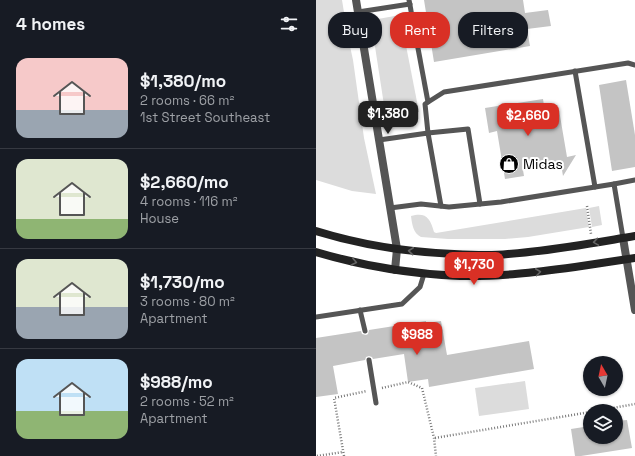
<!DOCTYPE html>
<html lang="en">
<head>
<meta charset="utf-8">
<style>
  :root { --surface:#171b24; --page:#20242c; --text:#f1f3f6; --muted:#9ea1a6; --line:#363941; --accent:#d93025 }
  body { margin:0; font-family:"Space Grotesk",sans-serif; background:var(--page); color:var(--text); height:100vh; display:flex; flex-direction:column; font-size:15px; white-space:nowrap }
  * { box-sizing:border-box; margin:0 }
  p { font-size:13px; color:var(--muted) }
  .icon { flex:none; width:22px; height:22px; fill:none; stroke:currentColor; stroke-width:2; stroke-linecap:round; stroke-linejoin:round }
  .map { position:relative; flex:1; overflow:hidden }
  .drawer { display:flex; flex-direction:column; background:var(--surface); width:316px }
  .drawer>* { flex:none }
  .banner { position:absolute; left:12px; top:12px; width:247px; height:36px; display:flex; gap:8px }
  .needle { width:26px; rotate:351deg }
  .buttons { position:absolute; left:267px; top:356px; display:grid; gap:8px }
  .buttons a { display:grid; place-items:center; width:40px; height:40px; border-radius:50%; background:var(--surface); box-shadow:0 1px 3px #0004; font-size:20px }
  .price { position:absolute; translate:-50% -34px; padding:0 9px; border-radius:8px; background:var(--accent); color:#fff; font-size:13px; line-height:26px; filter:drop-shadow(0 1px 2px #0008) }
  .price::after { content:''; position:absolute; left:50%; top:24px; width:12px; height:9px; margin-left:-6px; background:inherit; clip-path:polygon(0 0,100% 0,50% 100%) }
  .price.current { background:#222; color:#fff }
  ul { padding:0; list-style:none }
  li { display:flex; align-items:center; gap:12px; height:100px; padding:0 16px }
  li+li { border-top:1px solid var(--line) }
  li span { display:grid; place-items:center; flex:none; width:112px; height:80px; border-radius:12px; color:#555 }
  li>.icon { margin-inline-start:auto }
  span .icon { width:48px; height:48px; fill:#fffc; stroke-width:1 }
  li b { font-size:17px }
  h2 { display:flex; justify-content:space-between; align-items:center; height:48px; padding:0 16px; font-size:17px }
  .chip { padding:0 14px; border-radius:16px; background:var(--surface); box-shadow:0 1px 3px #0004; font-size:14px; line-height:36px }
  .chip.current { background:var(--accent); color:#fff }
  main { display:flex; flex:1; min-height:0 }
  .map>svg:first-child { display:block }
  .green { fill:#dcdcdc }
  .building { fill:#c4c4c4 }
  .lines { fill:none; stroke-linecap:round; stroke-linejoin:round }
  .path { stroke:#777; stroke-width:2.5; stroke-dasharray:1 2; stroke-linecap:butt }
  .lane { stroke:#555; stroke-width:5 }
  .street { stroke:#555; stroke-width:8 }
  .secondary { stroke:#222; stroke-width:8 }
  .oneway { stroke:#646464 }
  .labels { text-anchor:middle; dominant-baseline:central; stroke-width:4; stroke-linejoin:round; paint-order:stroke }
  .poi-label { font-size:14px; fill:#000; stroke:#fff; text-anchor:start }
</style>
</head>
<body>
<main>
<section class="drawer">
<h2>4 homes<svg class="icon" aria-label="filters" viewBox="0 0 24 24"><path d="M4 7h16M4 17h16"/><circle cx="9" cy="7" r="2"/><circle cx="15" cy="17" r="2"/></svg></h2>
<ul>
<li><span style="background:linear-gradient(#f6c9c9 65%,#9aa5b1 0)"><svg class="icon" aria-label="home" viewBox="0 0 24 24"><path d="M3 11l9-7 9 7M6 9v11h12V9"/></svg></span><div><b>$1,380/mo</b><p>2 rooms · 66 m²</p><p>1st Street Southeast</p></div></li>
<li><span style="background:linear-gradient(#dfe7d0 75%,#8fb573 0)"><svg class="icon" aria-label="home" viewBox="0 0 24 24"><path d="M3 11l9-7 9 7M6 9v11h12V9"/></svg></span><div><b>$2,660/mo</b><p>4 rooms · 116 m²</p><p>House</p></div></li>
<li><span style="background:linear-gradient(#dfe7d0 60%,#9aa5b1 0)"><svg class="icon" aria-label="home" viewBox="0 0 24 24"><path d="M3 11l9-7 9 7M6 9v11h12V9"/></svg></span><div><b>$1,730/mo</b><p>3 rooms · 80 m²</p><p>Apartment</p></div></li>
<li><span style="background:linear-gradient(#bfe0f5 65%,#8fb573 0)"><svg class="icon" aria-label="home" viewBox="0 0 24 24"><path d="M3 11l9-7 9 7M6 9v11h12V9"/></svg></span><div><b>$988/mo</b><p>2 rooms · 52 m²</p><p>Apartment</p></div></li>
</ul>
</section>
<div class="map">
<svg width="319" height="456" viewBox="0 0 319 456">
  <rect width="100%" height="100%" fill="#fff"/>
  <g class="green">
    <path d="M0 0H26L32 37 37 60 48 138 60 194 36 191 0 180Z"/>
    <path d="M84 15 103 112 70 118 56 27 57 23 62 19Z"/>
    <path d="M283 206 286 225 276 227 273 208Z"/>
    <path d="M270 208 273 227 212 237 189 239H132L105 237C97 233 96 224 95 216 110 212 114 218 118 232L120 233Z"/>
    <path d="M209 381 213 409 163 416 159 388Z"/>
  </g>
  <g class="building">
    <path d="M108 0H207L209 13 232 10 235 26 211 29 214 46 118 62Z"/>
    <path d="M310 80 319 135V167L296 171 283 85Z"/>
    <path d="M227 99 229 112 243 110 251 157 260 155 247 176 245 164 207 170 208 176 189 179 181 131 173 133 169 108Z"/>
    <path d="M110 321V323L125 321 131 355 213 341 218 369 113 387 112 379 92 382 88 354 57 359 56 357 53 356 50 357 49 360 17 366 22 394 0 397V338L45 331 46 334 50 335 52 334 53 330Z"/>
    <path d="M311 420 316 448 265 456H259L255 429 274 426V437H300V421Z"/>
  </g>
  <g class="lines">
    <g class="path">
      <path d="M271 206 275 234"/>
      <path d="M66 388 92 382 106 388 118 438 120 456"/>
      <path d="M280 411 319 404"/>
      <path d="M119 438 274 412"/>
      <path d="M1 456 27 452"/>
      <path d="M28 456 18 398 51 391"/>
    </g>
    <g class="lane">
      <path d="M93 0 112 102"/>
      <path d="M42 12 94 4"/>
      <path d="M259 71 279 187"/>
      <path d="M63 140 112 133 125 206"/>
      <path d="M298 184 319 180"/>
      <path d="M164 204 152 129 112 133 109 104 128 92 312 63 319 65"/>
      <path d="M74 208 105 204 133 207 185 202 298 184 307 238"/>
      <path d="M44 310 49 331"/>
      <path d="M0 317 86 304 104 287 108 274"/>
      <path d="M53 360 60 403"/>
    </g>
    <g class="street">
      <path d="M40 0 81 249 79 270"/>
      <path d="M307 238 319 310"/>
    </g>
    <g class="secondary">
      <path d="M0 231C45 245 91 252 138 254 156 255 174 256 192 254 235 251 277 243 319 236"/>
      <path d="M0 252C47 266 95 274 144 276 182 277 221 272 259 267 279 264 299 261 319 258"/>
    </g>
  </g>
  <defs><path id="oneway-chevron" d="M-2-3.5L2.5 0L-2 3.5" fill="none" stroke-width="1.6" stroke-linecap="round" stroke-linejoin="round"/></defs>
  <g class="oneway">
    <use href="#oneway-chevron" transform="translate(280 242) rotate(171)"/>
    <use href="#oneway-chevron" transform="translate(95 251) rotate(-174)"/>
    <use href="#oneway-chevron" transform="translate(38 262) rotate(13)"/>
    <use href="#oneway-chevron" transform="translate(222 272) rotate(-7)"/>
  </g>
  <defs>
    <g id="shop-disc" transform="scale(1)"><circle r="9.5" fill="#000" stroke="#fff"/><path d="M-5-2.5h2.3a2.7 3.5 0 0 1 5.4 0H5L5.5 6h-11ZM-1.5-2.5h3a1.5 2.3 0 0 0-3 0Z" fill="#fff"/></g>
  </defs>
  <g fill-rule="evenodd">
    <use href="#shop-disc" x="193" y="164"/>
  </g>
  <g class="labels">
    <g class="poi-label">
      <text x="207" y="164">Midas</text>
    </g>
  </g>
</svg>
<div class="buttons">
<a><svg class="needle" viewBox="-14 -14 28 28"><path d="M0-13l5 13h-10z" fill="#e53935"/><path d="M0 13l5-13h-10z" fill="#9ea1a6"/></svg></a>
<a><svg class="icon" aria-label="layers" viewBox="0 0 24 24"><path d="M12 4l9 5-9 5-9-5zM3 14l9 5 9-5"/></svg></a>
</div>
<b class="price current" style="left:72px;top:135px">$1,380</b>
<b class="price" style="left:212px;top:137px">$2,660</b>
<b class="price" style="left:158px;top:286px">$1,730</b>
<b class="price" style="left:101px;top:356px">$988</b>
<div class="banner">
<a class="chip">Buy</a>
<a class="chip current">Rent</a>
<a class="chip">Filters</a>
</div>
</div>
</main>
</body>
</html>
